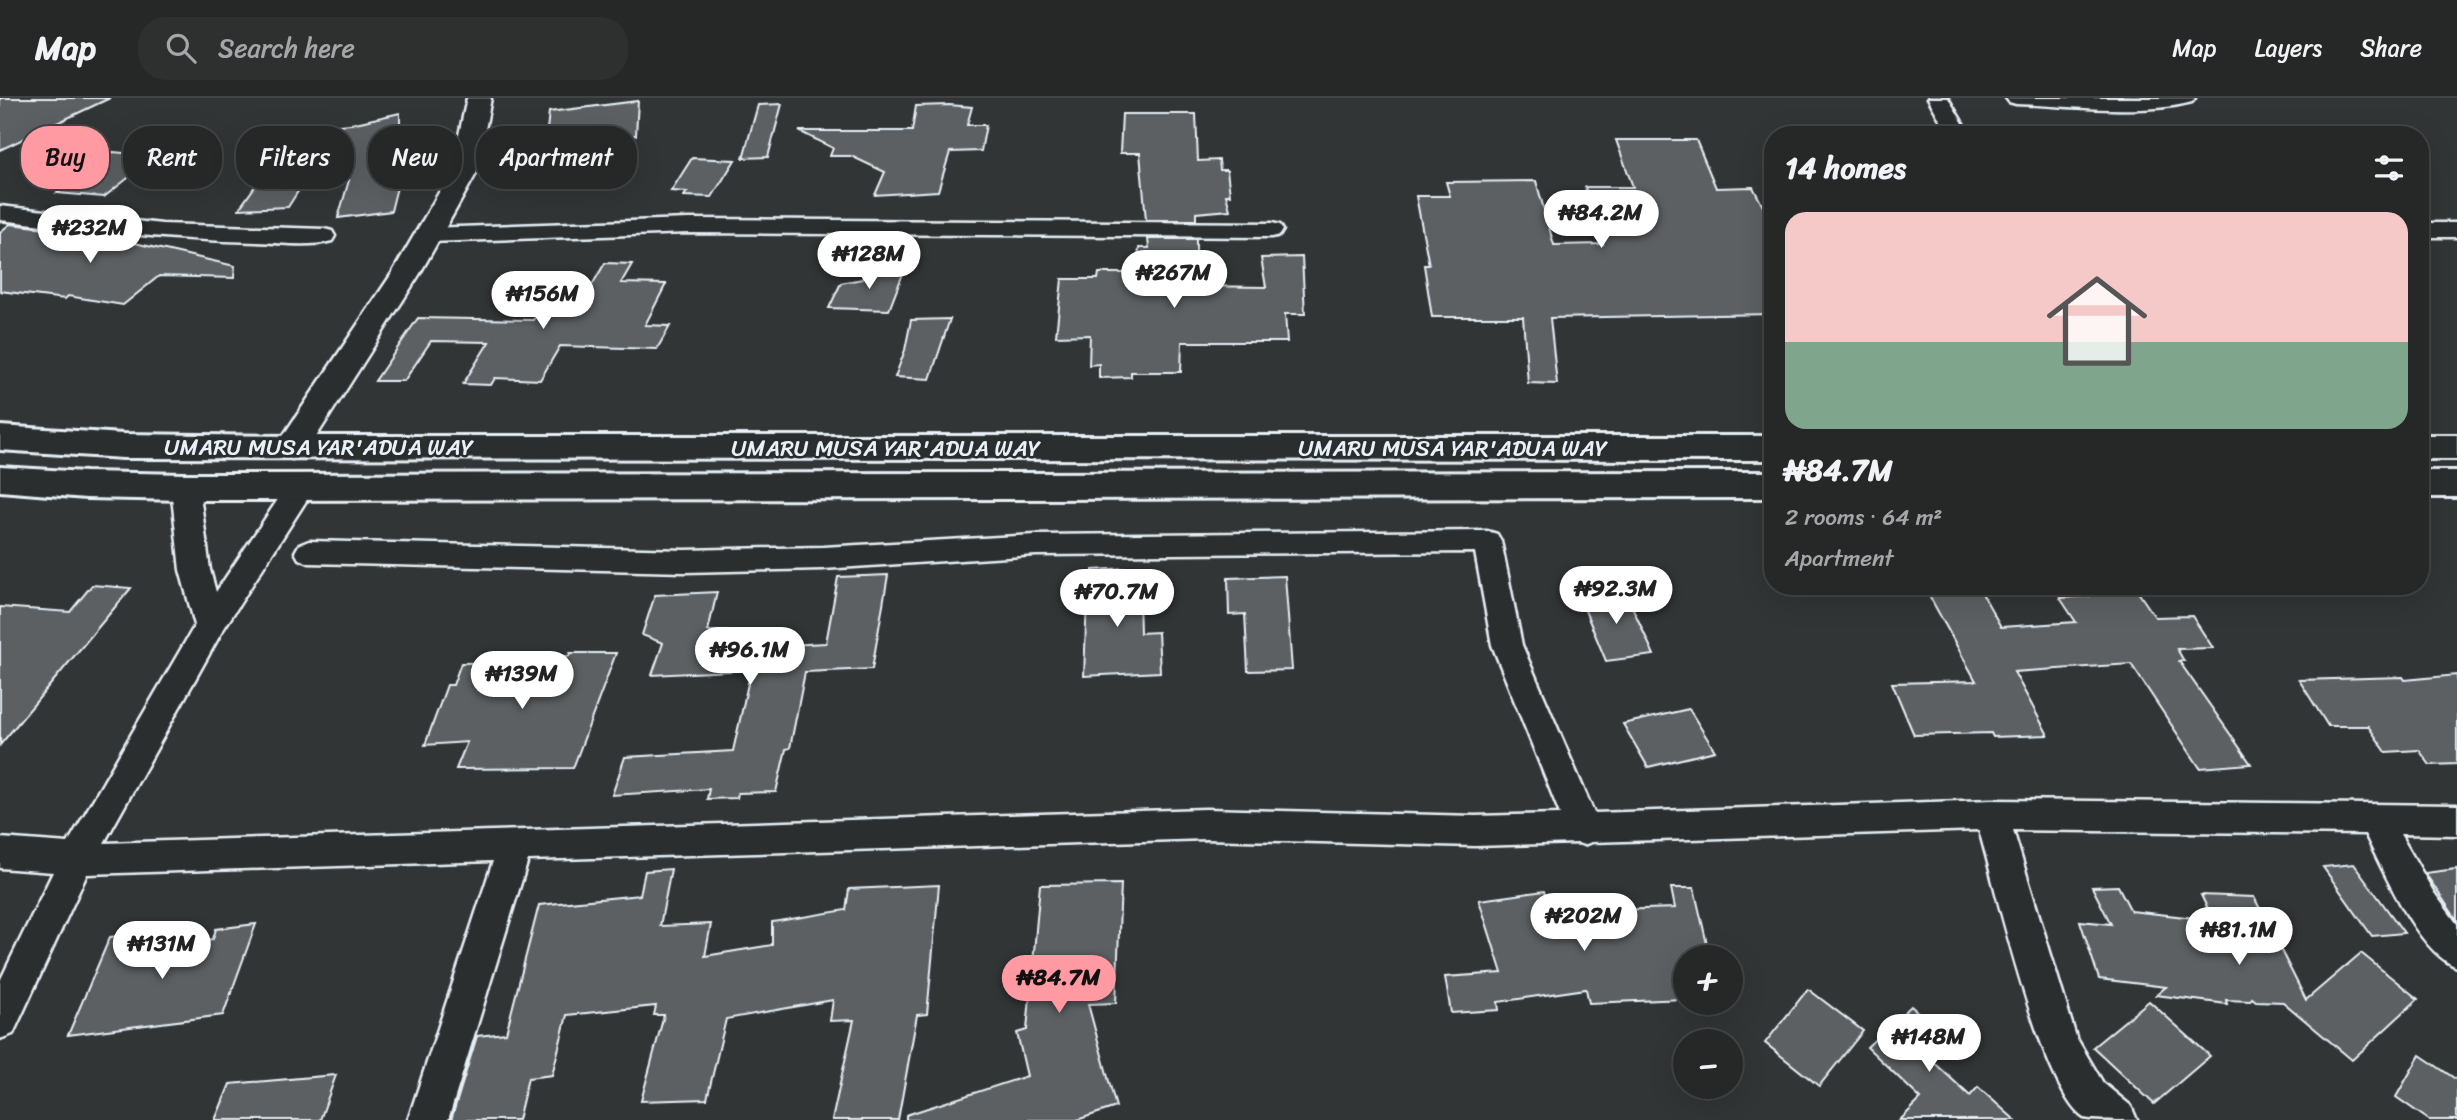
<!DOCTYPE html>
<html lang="en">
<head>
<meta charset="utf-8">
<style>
  :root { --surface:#262828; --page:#2e3030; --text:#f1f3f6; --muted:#a4a6a8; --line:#424445; --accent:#ff9aa2 }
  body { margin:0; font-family:Sriracha,sans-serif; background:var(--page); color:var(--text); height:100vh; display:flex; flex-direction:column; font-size:26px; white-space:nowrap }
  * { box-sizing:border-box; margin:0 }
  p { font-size:23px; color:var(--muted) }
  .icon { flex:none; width:38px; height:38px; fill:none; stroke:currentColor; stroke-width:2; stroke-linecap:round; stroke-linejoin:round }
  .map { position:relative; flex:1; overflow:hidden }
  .drawer { position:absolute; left:1764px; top:28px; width:665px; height:469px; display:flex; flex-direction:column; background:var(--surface); border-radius:28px; box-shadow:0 7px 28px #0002,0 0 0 2px var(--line) }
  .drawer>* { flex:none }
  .top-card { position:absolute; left:21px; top:28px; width:665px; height:63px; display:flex; gap:14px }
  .buttons { position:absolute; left:1673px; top:847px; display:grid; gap:14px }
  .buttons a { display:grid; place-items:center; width:70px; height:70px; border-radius:50%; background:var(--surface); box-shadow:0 7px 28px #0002,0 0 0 2px var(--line); font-size:35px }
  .price { position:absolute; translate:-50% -60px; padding:0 16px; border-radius:24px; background:#fff; color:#222; font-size:23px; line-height:46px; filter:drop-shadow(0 2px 4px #0008) }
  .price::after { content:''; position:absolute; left:50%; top:42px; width:21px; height:16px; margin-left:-10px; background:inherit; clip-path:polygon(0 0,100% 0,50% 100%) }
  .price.current { background:var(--accent); color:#111 }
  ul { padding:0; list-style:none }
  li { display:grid; align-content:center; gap:14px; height:371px; padding:0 21px }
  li+li { border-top:2px solid var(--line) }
  li span { display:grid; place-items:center; height:217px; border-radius:21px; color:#555 }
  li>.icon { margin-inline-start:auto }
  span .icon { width:126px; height:126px; fill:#fffc; stroke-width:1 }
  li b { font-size:30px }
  h2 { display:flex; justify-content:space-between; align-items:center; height:84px; padding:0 21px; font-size:30px }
  .chip { padding:0 24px; border-radius:28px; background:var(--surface); box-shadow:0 7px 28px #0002,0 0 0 2px var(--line); font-size:24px; line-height:63px }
  .chip.current { background:var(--accent); color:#111 }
  header { display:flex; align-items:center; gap:42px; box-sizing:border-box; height:98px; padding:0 35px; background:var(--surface); border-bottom:2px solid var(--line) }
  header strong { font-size:33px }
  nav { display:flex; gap:38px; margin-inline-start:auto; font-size:24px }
  .search { width:490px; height:63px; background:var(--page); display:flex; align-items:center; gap:18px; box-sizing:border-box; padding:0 24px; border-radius:28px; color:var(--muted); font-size:26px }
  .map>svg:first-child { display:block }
  .building { fill:#5c6063; stroke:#e8f1f8; stroke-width:2 }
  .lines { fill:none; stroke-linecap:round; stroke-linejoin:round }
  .minor-casing { stroke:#e8f1f8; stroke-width:5 }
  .tertiary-casing { stroke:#e8f1f8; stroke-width:5 }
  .primary-casing { stroke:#e8f1f8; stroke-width:6 }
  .minor { fill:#2a2d2e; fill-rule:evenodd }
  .tertiary { fill:#2a2d2e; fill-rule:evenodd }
  .primary { fill:#2a2d2e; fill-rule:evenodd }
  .labels { text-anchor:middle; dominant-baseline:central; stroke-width:5; stroke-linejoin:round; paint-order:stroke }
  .street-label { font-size:23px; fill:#e8f1f8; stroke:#2a2d2e }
</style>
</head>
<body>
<header>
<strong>Map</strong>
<div class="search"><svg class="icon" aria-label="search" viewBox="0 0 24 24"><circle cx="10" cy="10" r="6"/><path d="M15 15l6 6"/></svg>Search here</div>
<nav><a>Map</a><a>Layers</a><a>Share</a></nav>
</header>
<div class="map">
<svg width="2457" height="1022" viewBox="0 0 2457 1022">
  <rect width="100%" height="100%" fill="#323536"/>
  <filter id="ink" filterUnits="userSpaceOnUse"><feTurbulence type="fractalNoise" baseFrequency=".0143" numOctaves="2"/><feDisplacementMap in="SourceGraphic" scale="14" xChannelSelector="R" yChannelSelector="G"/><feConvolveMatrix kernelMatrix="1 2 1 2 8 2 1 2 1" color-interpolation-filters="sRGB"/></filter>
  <g filter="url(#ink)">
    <g class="building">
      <path d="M0 0H110L0 52Z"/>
      <path d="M638 3 636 37 545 49 549 14Z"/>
      <path d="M782 6 768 59 743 60 758 7Z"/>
      <path d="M949 7 972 9 967 27H986L981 53 950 54 938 93 875 97 885 74 851 58H830L833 50 799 33H912L916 8Z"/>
      <path d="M400 15V38L410 37 391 113 338 120 349 82 304 84 288 109 239 111 270 67 286 66 306 30 351 26Z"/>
      <path d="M1122 16H1196L1198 63 1219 62 1220 72H1227L1230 97H1226L1230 112 1196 115V122H1146L1140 55H1120Z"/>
      <path d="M1616 42H1696L1716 90 1753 89 1773 128V216L1550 220 1557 286 1528 285 1523 219H1432L1424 167H1429L1416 98H1450L1446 84 1536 83 1554 147 1603 146 1585 89H1633Z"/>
      <path d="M113 54 156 58 104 99 57 95Z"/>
      <path d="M692 60 735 62 712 99 684 98 687 94 671 93Z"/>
      <path d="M10 126 91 135 235 168 234 180 159 178 123 207 68 198 65 201 0 193V134Z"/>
      <path d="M1148 141H1196V188L1266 189 1261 160 1302 159 1305 216H1285L1287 244H1182L1181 274H1131V279L1099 280V266L1089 267 1090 237 1056 238 1062 181H1098L1099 175H1137L1139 150H1149Z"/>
      <path d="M605 165 632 166 621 185 666 186 645 227 670 228 657 251 560 248 540 282 495 280 491 287 463 286 489 244 431 243 404 283H375L418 220 533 222 550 197 585 199Z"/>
      <path d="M866 171 904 173 889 212 829 210 841 185 862 181Z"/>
      <path d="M950 221 930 281 895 279 905 252 911 222Z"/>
      <path d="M1129 470 1130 498 1139 497 1140 535 1158 534 1160 574 1084 578 1087 500H1093V472Z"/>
      <path d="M888 477 872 571 805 574 790 650 786 651 776 694 738 695 737 700 707 701 709 691 612 697 625 659 733 653 751 572 652 577 663 545 642 537 655 497 717 494 708 533 732 534 727 550 826 545 838 479Z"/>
      <path d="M1285 478 1292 572 1248 573 1245 516 1229 517 1228 480Z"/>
      <path d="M92 487 131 490 0 647V509L70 514Z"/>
      <path d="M1924 488H1978L2001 529 2076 524 2060 500 2089 498 2082 488H2134L2155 519 2192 518 2213 550 2177 551 2184 563H2179L2251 666 2200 670 2131 566 2014 574 2048 637 1993 639 1991 635 1914 637 1892 585 1976 583Z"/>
      <path d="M1625 493 1654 557 1606 563 1579 498Z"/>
      <path d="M570 555H616L573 670 456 671 467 644 425 647 447 587H453L461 565 545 564 546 559 569 558Z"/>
      <path d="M2457 577V666L2430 667 2419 652 2386 654 2368 628H2328L2299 582 2403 579 2405 582Z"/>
      <path d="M1689 611 1715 653 1648 669 1623 626Z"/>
      <path d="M2354 766 2404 835 2372 838 2323 769Z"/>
      <path d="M671 771 660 828 711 826 705 858 772 847V824L846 812 849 791 939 787 927 916 917 917 898 1022H832L854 922 830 923 833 902 726 921 707 1001 641 1003 664 917H654L656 908 567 917 552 977 528 980 518 1022H451L477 938 506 935 539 807 640 797 645 773Z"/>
      <path d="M2457 771V822L2425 775Z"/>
      <path d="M1121 786 1116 905 1088 906 1116 1009 1077 1022H906V1017L1027 978 1017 935 1027 932 1040 787Z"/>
      <path d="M2118 788 2131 813 2213 822 2201 797 2254 799 2306 902 2361 855 2418 901 2352 962 2283 904 2256 903 2252 900 2250 903 2226 902 2227 906 2156 897 2166 889 2099 881 2080 823 2111 826 2092 789Z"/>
      <path d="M1671 790H1694L1710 859H1685V901L1589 905 1586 891 1498 904 1499 912 1451 915 1445 879 1502 875 1479 802 1544 793 1551 814 1675 810Z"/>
      <path d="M256 826 223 917 68 937 110 839 152 835 146 850 213 841 216 831Z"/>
      <path d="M1808 891 1863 933 1819 988 1765 945Z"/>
      <path d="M2149 903 2210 958 2154 1006 2093 949Z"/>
      <path d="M1911 908 1944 938 1925 956 1970 998 1978 989 2015 1022H1900L1921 1001 1867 949Z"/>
      <path d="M2420 957 2457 982V1022H2429L2396 999Z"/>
      <path d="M336 977 320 1022H215L230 986Z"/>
    </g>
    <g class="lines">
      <g class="minor-casing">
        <g id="minor">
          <path d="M1928 0H1948L1970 37H1949Z"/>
          <path d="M2006 0H2195L2192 4C2139 18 2071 8 2016 6L2009 4Z"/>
          <path d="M0 108 162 126 324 131 332 133 335 138 332 143C309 149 281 145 257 144 171 142 85 132 0 122Z"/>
          <path d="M689 121 1272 125 1280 127 1283 132 1280 137 1272 139 689 135 428 144 420 142 417 137 420 132 428 130Z"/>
          <rect x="2420" y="125" width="37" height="14"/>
          <path d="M185 379 195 382 199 389 210 472 216 494 291 382 301 379 311 382 315 389 221 535 104 745 1206 711 1475 718 1560 716 1492 547 1475 454 1036 457 823 471 685 474 309 465 299 461 295 454 299 447 309 443 685 452 823 449 1036 437 1487 433 1497 436 1501 443 1522 547 1594 715 1992 702 2457 707V737L2400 736 2434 795 2457 826V869C2417 853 2384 773 2365 736L2013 732 2076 939 2103 985 2131 1008 2137 1022C2125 1022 2093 1022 2084 1020 2042 994 1995 786 1979 732L1591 744 1584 747 1578 745 1475 748 1206 741 528 762 448 1022H408L493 763 87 776 13 936 0 941V883L53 774 0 770V740L68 745 195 527 180 472 171 389 175 382Z"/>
        </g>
      </g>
      <g class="tertiary-casing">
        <path id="tertiary" d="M467 0H491L477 74 419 177 304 358 292 361 280 358 275 350 391 177 451 74Z"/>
      </g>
      <g class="primary-casing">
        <g id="primary">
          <path d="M0 328 123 336 292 338H1773V362L123 360 0 352Z"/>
          <rect x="2420" y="337" width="37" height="24"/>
          <path d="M0 369 86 374 185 376 1773 374V400L185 402 86 400 0 393Z"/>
          <rect x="2420" y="373" width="37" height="26"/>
        </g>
      </g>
      <use href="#minor" class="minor"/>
      <use href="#tertiary" class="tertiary"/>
      <use href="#primary" class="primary"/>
    </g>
  </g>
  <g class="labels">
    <g class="street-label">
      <text x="319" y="349">UMARU MUSA YAR'ADUA WAY</text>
      <text x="886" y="350">UMARU MUSA YAR'ADUA WAY</text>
      <text x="1453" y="350">UMARU MUSA YAR'ADUA WAY</text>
    </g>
  </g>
</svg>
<div class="buttons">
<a>+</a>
<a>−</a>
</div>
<b class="price" style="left:1601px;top:152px">₦84.2M</b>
<b class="price" style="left:90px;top:167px">₦232M</b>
<b class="price" style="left:869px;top:193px">₦128M</b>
<b class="price" style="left:1174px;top:212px">₦267M</b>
<b class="price" style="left:543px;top:233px">₦156M</b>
<b class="price" style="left:1616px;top:528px">₦92.3M</b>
<b class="price" style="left:1117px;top:531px">₦70.7M</b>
<b class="price" style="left:750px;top:589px">₦96.1M</b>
<b class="price" style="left:522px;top:613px">₦139M</b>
<b class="price" style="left:1584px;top:855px">₦202M</b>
<b class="price" style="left:2239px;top:869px">₦81.1M</b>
<b class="price" style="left:162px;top:883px">₦131M</b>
<b class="price current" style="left:1059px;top:917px">₦84.7M</b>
<b class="price" style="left:1929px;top:976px">₦148M</b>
<div class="top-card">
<a class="chip current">Buy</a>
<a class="chip">Rent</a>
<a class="chip">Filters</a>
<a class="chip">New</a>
<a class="chip">Apartment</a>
</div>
<section class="drawer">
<h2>14 homes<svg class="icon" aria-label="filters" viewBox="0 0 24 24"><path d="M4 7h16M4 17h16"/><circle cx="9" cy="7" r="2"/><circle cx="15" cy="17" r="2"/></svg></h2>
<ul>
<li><span style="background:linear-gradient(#f6c9c9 60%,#7fa58c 0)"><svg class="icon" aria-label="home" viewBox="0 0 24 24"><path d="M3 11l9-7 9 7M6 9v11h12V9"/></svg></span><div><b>₦84.7M</b><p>2 rooms · 64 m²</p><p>Apartment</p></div></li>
</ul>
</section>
</div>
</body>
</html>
